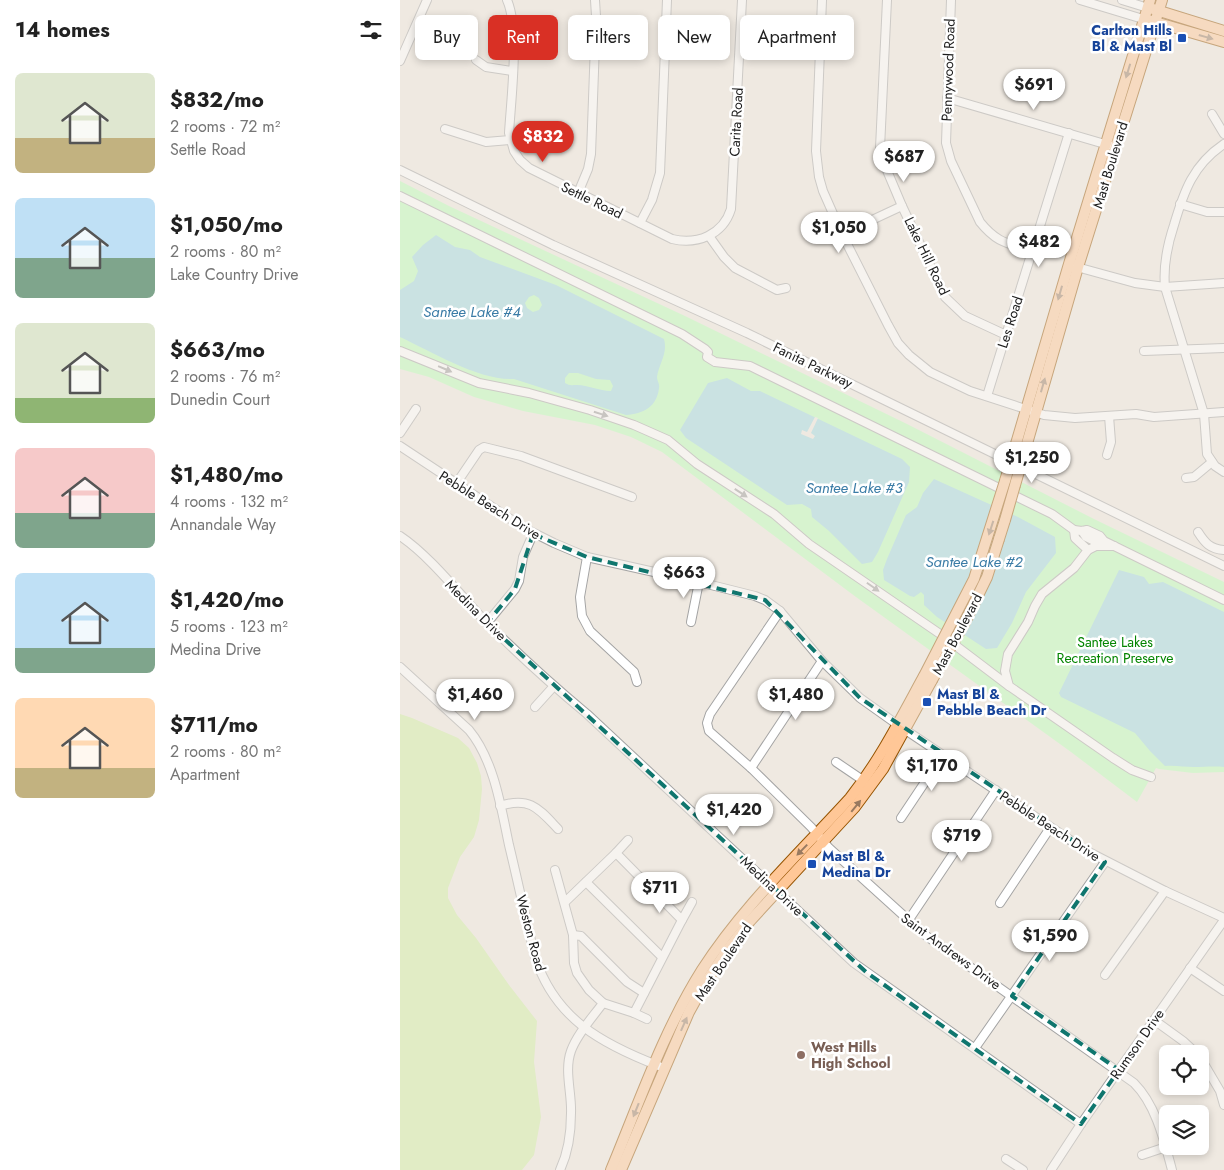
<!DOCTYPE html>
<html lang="en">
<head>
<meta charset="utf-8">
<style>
  :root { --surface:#fff; --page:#f6f6f6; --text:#222; --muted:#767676; --accent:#d93025 }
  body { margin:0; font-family:Jost,sans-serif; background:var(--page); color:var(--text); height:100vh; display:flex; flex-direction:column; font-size:19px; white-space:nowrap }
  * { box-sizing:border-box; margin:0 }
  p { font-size:16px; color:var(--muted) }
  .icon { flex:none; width:28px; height:28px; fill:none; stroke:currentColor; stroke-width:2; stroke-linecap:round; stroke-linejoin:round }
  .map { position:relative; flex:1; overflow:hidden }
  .side { display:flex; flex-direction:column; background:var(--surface); width:400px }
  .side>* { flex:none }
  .guide { position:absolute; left:15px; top:15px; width:475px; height:45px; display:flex; gap:10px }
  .controls { position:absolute; left:759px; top:1045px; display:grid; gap:10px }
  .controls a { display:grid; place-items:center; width:50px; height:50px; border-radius:8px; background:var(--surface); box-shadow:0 2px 8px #0003; font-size:25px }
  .price { position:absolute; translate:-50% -42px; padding:0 11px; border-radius:18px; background:#fff; color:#222; font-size:16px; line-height:32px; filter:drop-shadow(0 1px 2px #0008) }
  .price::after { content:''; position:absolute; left:50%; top:30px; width:15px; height:11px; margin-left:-8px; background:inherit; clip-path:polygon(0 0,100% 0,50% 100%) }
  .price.selected { background:var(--accent); color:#fff }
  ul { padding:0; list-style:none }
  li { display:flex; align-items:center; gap:15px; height:125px; padding:0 15px }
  li span { display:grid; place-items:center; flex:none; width:140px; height:100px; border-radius:8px; color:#555 }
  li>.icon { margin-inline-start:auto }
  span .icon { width:60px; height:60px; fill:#fffc; stroke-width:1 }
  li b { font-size:21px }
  h2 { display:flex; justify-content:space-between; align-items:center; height:60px; padding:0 15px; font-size:21px }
  .pill { padding:0 18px; border-radius:8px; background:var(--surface); box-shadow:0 2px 8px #0003; font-size:18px; line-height:45px }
  .pill.selected { background:var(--accent); color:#fff }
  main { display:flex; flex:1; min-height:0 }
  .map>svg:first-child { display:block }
  .grass { fill:#d0efa2 }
  .park { fill:#bbffb9 }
  .water { fill:#9ddae2; fill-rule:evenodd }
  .pier { fill:#efe9e1 }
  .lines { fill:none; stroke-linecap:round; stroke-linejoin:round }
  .minor-casing { stroke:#a4a4a4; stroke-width:10 }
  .major-casing { stroke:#965400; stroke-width:12 }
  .minor { stroke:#fff; stroke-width:8 }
  .major { stroke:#ffc797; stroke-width:10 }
  .major-bridge-casing { stroke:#965400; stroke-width:12; stroke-linecap:butt }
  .major-bridge { stroke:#ffc797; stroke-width:10 }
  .oneway { fill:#997a60 }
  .oneway2 { fill:#999 }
  .marked { fill:none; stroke:#0f766e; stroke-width:4; stroke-dasharray:10 6; stroke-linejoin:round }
  .transit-dot { fill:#1a4fb4; stroke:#fff; stroke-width:2 }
  .education-dot { fill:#8d6e63; stroke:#fff; stroke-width:2 }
  .labels { text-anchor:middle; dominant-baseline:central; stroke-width:5; stroke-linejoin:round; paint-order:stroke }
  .transit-label { font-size:14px; font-weight:bold; fill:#164399; stroke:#fff; text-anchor:start }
  .street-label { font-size:14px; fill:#1d1d1d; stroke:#fff }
  .park-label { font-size:14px; fill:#048500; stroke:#fff }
  .education-label { font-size:14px; font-weight:bold; fill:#785e54; stroke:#fff; text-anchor:start }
  .water-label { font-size:15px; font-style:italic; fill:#3b7ca6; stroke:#fff }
</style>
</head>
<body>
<main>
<section class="side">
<h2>14 homes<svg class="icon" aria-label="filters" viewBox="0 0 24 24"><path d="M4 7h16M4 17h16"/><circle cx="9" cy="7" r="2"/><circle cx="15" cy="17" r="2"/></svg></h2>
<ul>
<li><span style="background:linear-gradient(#dfe7d0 65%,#c2b280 0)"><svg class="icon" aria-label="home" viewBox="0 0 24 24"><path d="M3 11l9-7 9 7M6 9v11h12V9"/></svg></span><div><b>$832/mo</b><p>2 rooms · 72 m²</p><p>Settle Road</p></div></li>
<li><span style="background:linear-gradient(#bfe0f5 60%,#7fa58c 0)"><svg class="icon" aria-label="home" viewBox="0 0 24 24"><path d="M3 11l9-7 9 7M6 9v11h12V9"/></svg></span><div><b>$1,050/mo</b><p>2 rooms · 80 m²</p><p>Lake Country Drive</p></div></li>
<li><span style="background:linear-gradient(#dfe7d0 75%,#8fb573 0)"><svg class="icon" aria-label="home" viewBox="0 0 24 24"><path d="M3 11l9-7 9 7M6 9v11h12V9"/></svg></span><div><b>$663/mo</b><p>2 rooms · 76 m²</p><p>Dunedin Court</p></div></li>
<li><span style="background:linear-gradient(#f6c9c9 65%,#7fa58c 0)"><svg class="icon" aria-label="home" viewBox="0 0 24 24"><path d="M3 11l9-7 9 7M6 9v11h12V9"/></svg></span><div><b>$1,480/mo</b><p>4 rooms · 132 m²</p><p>Annandale Way</p></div></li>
<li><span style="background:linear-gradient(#bfe0f5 75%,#7fa58c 0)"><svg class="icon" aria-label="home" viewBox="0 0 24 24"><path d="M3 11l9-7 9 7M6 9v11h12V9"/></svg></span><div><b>$1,420/mo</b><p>5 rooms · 123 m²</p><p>Medina Drive</p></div></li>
<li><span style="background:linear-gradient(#ffd9b3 70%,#c2b280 0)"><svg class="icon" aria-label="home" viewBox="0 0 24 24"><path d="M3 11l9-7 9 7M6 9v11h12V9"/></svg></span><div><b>$711/mo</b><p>2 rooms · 80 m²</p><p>Apartment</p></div></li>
</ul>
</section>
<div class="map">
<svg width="824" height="1170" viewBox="0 0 824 1170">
  <rect width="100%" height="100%" fill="#efe9e1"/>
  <path class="grass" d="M0 714 12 718 58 738 69 748 77 763 81 776 82 789 79 820 74 837 60 857 48 888V898L57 915 76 938 109 985 137 1021 134 1062 141 1117 134 1155 122 1170H0Z"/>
  <path class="park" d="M0 181 49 206 285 316 507 424 694 519 824 582V772L793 773 759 769 756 768 737 802 671 752 456 597 262 452 231 437 195 425 123 411 74 397 29 377 0 369Z"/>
  <g class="water">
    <path d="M36 235 55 247 70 250 80 257 156 285 264 339C268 354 259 363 257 377 257 381 260 384 259 388 257 407 243 414 226 415L114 379C80 381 32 352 0 337V290L14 281 18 271 12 257 23 245ZM134 295 139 298 142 305 139 310 133 312 127 308 125 303 129 297ZM169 373H178L196 379 210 380 213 386 211 391C199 391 188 385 177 385 171 385 170 386 165 383V378Z"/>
    <path d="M327 378 351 391H360L502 459 510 467 509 482 478 552 472 562 462 564 429 531 412 517 411 509 402 504 387 505 286 438 280 430 308 383Z"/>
    <path d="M534 479 618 517 655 537 656 553 626 592 612 623 597 648 586 649 537 617 524 605V595L521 592 514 597 510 596 484 580 483 570 487 559 506 515 517 507 523 493Z"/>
    <path d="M719 570 744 577 749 584 763 582 824 612V767C814 766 805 767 794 767 784 767 775 765 765 766L750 751 735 733 661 697 659 693Z"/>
  </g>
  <path class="pier" d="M415 417 418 418 411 433 415 436 413 439 401 434 402 430 407 432Z"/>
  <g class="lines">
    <g class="minor-casing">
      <g id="minor">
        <path d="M107 0C120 29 111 99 109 133L114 151 120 160 129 168 272 239C297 245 323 235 331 209L342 0"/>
        <path d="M422 0 416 151 419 177 423 191 442 234 488 325 498 343 509 355 530 372 570 391 644 415 675 418 736 414 754 417 824 412"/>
        <path d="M487 0 480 148 483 161 502 206 545 297 565 316 606 335"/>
        <path d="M551 0 546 143 551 161 580 222C597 243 607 243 632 251"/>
        <path d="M680 0 743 19"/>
        <path d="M722 0 748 8"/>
        <path d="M76 60 86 67 112 71"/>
        <path d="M0 61 27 0"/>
        <path d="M547 98 715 147"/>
        <path d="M812 114 824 134"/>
        <path d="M45 129 86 142 110 140"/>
        <path d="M824 144C793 165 784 191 774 225 767 246 763 265 765 287L804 414 807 454 815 466 824 472"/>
        <path d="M0 170 153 245 347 333 824 566"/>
        <path d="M178 193 188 169 191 154 196 16 195 0"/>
        <path d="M0 196 282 334 305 349 308 352 307 357 315 362 350 366 652 514 674 530 682 531 687 530 700 536 704 541 824 600"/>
        <path d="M780 204 807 212H824"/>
        <path d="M240 223 252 200 260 173 267 0"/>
        <path d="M442 234 502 206"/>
        <path d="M309 236 324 257 335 268 377 290 386 288"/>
        <path d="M673 266 735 283 765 287 824 283"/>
        <path d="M0 351 79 383 129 393 190 410 234 425 268 440 297 464 374 514 409 544 543 636 609 686"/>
        <path d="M744 351 824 348"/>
        <path d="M587 396 669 133"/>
        <path d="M0 433 16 409"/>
        <path d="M0 446 124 528 154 543 187 557 299 582 355 596 365 600 380 611 422 661 460 698 498 725 685 850 765 891 824 918"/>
        <path d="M707 455 711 442 709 416"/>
        <path d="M786 478 794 477 812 462"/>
        <path d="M56 484 79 450 84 447 121 456 232 497"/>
        <path d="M674 530 675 538 688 550 674 568 642 594 635 606 628 622 608 654 605 671 609 686 713 758 732 770 751 777"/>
        <path d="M682 531 686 537 696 542 703 541"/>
        <path d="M798 532C805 543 810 549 824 550"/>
        <path d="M0 536C30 556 60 595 86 622 118 654 152 685 187 714L454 963 681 1124"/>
        <path d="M688 550 696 546H714"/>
        <path d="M187 557 180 597 182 616 190 631 234 672 237 682"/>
        <path d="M380 611 310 714 307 723 309 731 351 768 411 827 429 848 525 935 734 1083C756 1105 764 1140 772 1170"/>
        <path d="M291 622 299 582"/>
        <path d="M87 623 115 589 119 581 123 557 133 534"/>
        <path d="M0 667 69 730C94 760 101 807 109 845 118 882 126 920 135 957 155 1019 202 1044 259 1066"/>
        <path d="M135 707 154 686"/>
        <path d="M436 762 464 781"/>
        <path d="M351 768 422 661"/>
        <path d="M100 806C130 796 139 809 158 829"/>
        <path d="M501 818 543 755"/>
        <path d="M216 853 228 840"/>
        <path d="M155 870 173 935 174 963 177 973 189 990 203 1003C192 1018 177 1034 171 1051 164 1070 172 1094 171 1113 171 1131 168 1153 160 1170"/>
        <path d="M186 882 262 957"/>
        <path d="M165 902 216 853 282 920 234 1013 203 1003"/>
        <path d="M600 903 650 828"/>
        <path d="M282 920 292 902"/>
        <path d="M508 921 596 790"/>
        <path d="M173 935 181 936 227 982 244 993"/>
        <path d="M790 968 824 991"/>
        <path d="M705 975 765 891"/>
        <path d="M234 1013 247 1019"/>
        <path d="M754 1020 783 1041 797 1054"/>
        <path d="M575 1048 705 862"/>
        <path d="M800 1057 820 1091 824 1105"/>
        <path d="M742 1155 766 1147"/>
        <path d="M606 1159 623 1170"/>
        <path d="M651 1170 681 1124 824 920"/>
      </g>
    </g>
    <g class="major-casing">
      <g id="major">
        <path d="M753 9 824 31"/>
        <path d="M748 20 824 42"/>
        <path d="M605 481 669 264 750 0"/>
        <path d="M615 485 678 267 762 0"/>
        <path d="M599 539 605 520"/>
        <path d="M211 1170C239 1103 263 1032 302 970 343 906 399 854 450 798 480 760 501 718 524 676"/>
        <path d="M221 1170 289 1012 305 983 328 949 350 921 455 807 483 769 532 680"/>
      </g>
    </g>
    <use href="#minor" class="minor"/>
    <use href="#major" class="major"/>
    <g class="major-bridge-casing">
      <g id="major-bridge">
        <path d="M605 520 615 485"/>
        <path d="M524 676 574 579 605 481"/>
        <path d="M532 680 565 622 587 577 599 539"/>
      </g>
    </g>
    <use href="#major-bridge" class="major-bridge"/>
  </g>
  <defs><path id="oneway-solid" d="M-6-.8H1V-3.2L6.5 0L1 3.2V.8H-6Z" transform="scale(1.25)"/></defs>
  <g class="oneway">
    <use href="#oneway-solid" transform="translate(806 37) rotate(16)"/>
    <use href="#oneway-solid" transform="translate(728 71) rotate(107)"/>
    <use href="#oneway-solid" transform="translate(660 293) rotate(106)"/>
    <use href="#oneway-solid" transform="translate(643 385) rotate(-74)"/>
    <use href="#oneway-solid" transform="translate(591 528) rotate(108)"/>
    <use href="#oneway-solid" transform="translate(456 806) rotate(-51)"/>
    <use href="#oneway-solid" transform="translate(402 850) rotate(134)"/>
    <use href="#oneway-solid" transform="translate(284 1024) rotate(-66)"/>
    <use href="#oneway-solid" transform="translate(236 1110) rotate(112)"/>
  </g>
  <g class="oneway2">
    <use href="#oneway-solid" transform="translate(45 369) rotate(23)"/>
    <use href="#oneway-solid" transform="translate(201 414) rotate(18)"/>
    <use href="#oneway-solid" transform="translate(341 493) rotate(33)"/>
    <use href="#oneway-solid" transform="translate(473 587) rotate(35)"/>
  </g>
  <path d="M0 0H824V1170H0ZM133 534 187 557 365 600 460 698 705 862 612 996 719 1070 681 1124 466 972 87 623 115 589Z" fill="#efe9e1" fill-opacity=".55" fill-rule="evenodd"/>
  <path class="marked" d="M133 534 187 557 365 600 460 698 705 862 612 996 719 1070 681 1124 466 972 87 623 115 589Z"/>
  <g class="transit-dot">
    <rect x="777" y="33" width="10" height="10" rx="2.5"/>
    <rect x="522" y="697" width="10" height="10" rx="2.5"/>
    <rect x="407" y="859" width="10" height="10" rx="2.5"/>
  </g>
  <circle class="education-dot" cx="401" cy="1055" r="5"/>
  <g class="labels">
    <g class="transit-label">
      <text x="772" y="30" text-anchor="end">Carlton Hills<tspan x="772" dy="16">Bl &amp; Mast Bl</tspan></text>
      <text x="537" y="694">Mast Bl &amp;<tspan x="537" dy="16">Pebble Beach Dr</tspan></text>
      <text x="422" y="856">Mast Bl &amp;<tspan x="422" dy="16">Medina Dr</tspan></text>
    </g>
    <g class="street-label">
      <text transform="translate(548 70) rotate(-88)">Pennywood Road</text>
      <text transform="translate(336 122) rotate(-87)">Carita Road</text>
      <text transform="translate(710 165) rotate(-73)">Mast Boulevard</text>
      <text transform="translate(192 200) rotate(26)">Settle Road</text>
      <text transform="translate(527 256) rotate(64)">Lake Hill Road</text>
      <text transform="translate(610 322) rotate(-72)">Les Road</text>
      <text transform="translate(413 365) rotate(26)">Fanita Parkway</text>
      <text transform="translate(90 505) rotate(32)">Pebble Beach Drive</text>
      <text transform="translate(76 610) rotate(45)">Medina Drive</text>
      <text transform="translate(557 634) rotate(-62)">Mast Boulevard</text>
      <text transform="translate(650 826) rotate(33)">Pebble Beach Drive</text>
      <text transform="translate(372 886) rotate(43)">Medina Drive</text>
      <text transform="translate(131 933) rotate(75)">Weston Road</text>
      <text transform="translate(551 951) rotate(36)">Saint Andrews Drive</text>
      <text transform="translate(323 962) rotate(-56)">Mast Boulevard</text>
      <text transform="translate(737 1044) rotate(-55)">Rumson Drive</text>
    </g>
    <g class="park-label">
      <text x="715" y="642">Santee Lakes<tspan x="715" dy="16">Recreation Preserve</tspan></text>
    </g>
    <g class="education-label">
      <text x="411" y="1047">West Hills<tspan x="411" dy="16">High School</tspan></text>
    </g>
    <g class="water-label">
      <text x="72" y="312">Santee Lake #4</text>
      <text x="454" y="488">Santee Lake #3</text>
      <text x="574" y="562">Santee Lake #2</text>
    </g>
  </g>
</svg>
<div class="controls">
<a><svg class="icon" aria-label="locate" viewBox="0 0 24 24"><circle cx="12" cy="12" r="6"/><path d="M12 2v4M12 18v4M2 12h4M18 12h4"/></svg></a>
<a><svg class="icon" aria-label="layers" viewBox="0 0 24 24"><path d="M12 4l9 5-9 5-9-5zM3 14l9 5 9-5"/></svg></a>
</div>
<b class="price" style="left:634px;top:111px">$691</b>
<b class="price selected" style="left:143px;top:163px">$832</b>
<b class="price" style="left:504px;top:183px">$687</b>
<b class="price" style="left:439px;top:254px">$1,050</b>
<b class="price" style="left:639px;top:268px">$482</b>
<b class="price" style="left:632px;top:484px">$1,250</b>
<b class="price" style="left:284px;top:599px">$663</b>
<b class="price" style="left:75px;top:721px">$1,460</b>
<b class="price" style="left:396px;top:721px">$1,480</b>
<b class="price" style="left:532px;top:792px">$1,170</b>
<b class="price" style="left:334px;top:836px">$1,420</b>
<b class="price" style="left:562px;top:862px">$719</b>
<b class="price" style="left:260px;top:914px">$711</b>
<b class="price" style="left:650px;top:962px">$1,590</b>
<div class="guide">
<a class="pill">Buy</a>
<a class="pill selected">Rent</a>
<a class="pill">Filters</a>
<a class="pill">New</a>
<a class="pill">Apartment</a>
</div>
</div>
</main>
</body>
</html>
